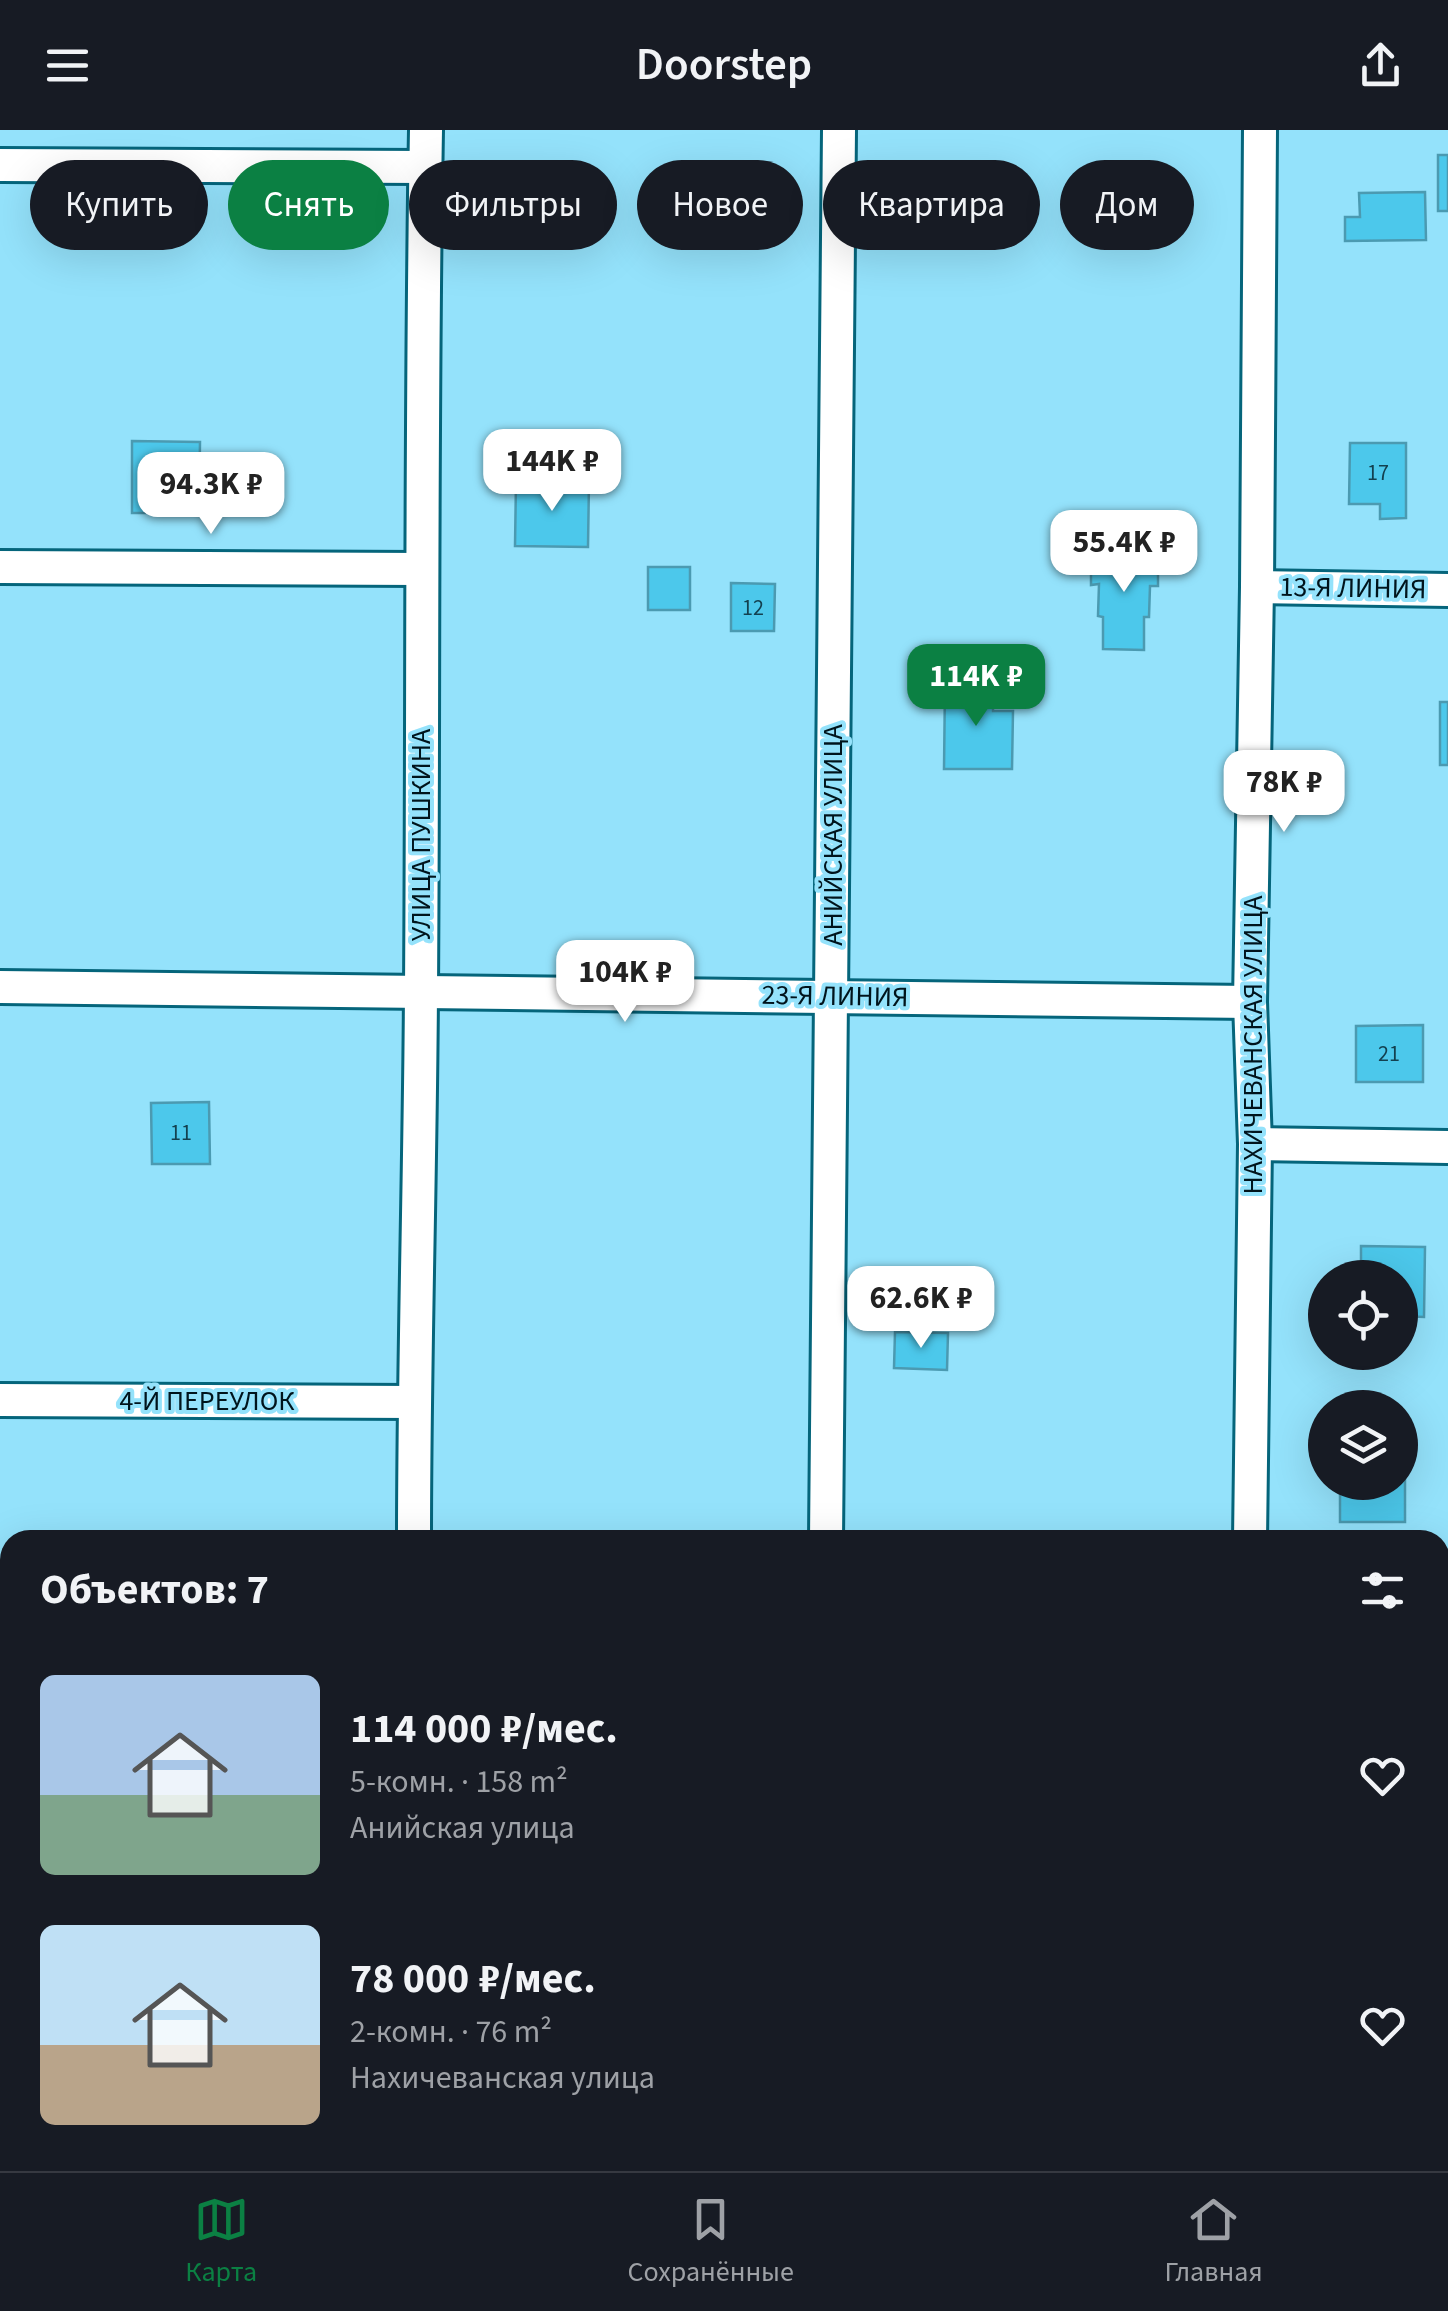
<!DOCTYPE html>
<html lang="ru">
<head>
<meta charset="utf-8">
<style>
  :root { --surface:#171b24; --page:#242831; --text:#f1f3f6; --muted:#9ea1a6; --line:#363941; --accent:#0b8043 }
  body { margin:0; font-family:"Source Sans 3",sans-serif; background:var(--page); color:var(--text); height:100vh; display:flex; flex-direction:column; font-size:38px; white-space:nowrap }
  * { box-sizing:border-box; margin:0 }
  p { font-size:32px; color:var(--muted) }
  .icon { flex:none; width:55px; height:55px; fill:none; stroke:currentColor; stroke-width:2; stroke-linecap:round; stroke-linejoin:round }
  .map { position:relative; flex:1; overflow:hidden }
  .side { position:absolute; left:0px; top:1400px; width:1450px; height:642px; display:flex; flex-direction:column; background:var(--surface); border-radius:30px 30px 0 0; box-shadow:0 10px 40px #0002 }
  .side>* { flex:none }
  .top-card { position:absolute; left:30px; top:30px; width:1390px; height:90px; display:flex; gap:20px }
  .fabs { position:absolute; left:1308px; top:1130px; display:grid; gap:20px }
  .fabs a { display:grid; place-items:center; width:110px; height:110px; border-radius:50%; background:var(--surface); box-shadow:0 10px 40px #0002; font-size:50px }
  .price { position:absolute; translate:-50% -85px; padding:0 22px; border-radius:20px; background:#fff; color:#222; font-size:32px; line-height:65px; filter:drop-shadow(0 2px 5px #0008) }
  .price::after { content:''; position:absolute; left:50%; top:60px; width:30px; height:22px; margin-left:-15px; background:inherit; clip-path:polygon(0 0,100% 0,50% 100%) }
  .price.current { background:var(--accent); color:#fff }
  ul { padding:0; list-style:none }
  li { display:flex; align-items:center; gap:30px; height:250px; padding:0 40px }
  li span { display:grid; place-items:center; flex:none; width:280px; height:200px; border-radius:15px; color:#555 }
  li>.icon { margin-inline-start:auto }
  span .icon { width:120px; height:120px; fill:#fffc; stroke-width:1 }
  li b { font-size:42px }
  h2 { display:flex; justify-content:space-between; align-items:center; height:120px; padding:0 40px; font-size:42px }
  .pill { padding:0 35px; border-radius:45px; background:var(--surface); box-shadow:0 10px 40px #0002; font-size:35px; line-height:90px }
  .pill.current { background:var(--accent); color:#fff }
  header { display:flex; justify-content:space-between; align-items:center; height:130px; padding:0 40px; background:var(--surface); font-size:45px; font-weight:600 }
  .menu { display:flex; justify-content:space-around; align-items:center; height:140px; border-top:2px solid var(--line); background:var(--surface); font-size:28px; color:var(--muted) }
  .menu a { display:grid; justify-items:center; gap:5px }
  .menu .current { color:var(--accent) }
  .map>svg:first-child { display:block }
  .building { fill:#4cc8eb; stroke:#4b9ab1; stroke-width:2.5 }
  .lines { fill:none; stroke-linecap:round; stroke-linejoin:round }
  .minor-casing { stroke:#05657b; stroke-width:38 }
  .minor { stroke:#fff; stroke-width:32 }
  .labels { text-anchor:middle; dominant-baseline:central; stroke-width:8; stroke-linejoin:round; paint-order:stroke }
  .number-label { font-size:22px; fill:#134150 }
  .street-label { font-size:28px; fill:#00141c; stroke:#94e2fb }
</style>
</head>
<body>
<header><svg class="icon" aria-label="menu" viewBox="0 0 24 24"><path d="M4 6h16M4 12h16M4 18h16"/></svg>Doorstep<svg class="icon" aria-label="share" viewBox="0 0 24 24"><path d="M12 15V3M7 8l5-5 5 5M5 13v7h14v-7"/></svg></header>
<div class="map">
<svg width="1448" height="2041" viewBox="0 0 1448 2041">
  <rect width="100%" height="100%" fill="#94e2fb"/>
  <g class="building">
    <rect x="1438" y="25" width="10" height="56"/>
    <path d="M1425 62 1426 110 1345 111V87H1360L1359 63Z"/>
    <path d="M132 311 200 312 199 383H132Z"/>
    <path d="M1350 313H1406V388L1380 389V374H1349Z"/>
    <path d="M516 351 589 352 588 417 515 416Z"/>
    <path d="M1091 420 1158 421V456H1150L1149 487H1144V520L1103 519V487L1098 486 1099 454 1091 455Z"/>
    <rect x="648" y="437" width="42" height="43"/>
    <path d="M731 453 775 454 774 501H731Z"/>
    <path d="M945 554H993V581H1013L1012 639H944Z"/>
    <rect x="1440" y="572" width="8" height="63"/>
    <path d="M1423 895V952H1356V896Z"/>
    <path d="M209 972 210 1034H152L151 973Z"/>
    <path d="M1361 1116 1425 1117 1424 1187 1400 1186V1148H1361Z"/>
    <path d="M895 1202 948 1203 947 1240 894 1238Z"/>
    <path d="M1400 1325H1405V1392H1340V1352H1400Z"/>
  </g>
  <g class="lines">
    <g class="minor-casing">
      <g id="minor">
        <path d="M0 35 425 37"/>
        <path d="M0 437 421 439"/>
        <path d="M1257 457 1448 460"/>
        <path d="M0 857 1250 872"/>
        <path d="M1255 1014 1448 1017"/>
        <path d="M0 1270 414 1272"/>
        <path d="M414 1410C414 1226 420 1043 421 860 423 573 421 287 426 0"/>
        <path d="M826 1410 839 0"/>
        <path d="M1250 1410 1255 1014 1250 872 1257 457 1260 0"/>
        <path d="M1440 1588H1448"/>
        <path d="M0 1674H10"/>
        <path d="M417 2032V2041"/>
        <path d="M819 2041V2032"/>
        <path d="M1261 2041V2032"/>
      </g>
    </g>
    <use href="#minor" class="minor"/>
  </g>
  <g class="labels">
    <g class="number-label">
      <text x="1378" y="343">17</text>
      <text x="753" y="478">12</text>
      <text x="1389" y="924">21</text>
      <text x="181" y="1003">11</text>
    </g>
    <g class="street-label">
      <text transform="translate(1353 458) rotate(1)">13-Я ЛИНИЯ</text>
      <text transform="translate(421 705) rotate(-90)">УЛИЦА ПУШКИНА</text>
      <text transform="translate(833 705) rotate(-90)">АНИЙСКАЯ УЛИЦА</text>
      <text transform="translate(835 866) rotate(1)">23-Я ЛИНИЯ</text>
      <text transform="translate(1253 915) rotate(-90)">НАХИЧЕВАНСКАЯ УЛИЦА</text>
      <text x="207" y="1271">4-Й ПЕРЕУЛОК</text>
    </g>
  </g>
</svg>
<div class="fabs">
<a><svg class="icon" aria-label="locate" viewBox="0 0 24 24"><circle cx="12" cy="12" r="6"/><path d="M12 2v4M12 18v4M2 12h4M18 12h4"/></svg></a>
<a><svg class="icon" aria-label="layers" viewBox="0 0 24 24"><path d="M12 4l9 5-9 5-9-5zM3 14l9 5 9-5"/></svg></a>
</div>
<b class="price" style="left:552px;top:384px">144K ₽</b>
<b class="price" style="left:211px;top:407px">94.3K ₽</b>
<b class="price" style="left:1124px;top:465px">55.4K ₽</b>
<b class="price current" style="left:976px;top:599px">114K ₽</b>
<b class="price" style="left:1284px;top:705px">78K ₽</b>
<b class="price" style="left:625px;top:895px">104K ₽</b>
<b class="price" style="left:921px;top:1221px">62.6K ₽</b>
<div class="top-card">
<a class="pill">Купить</a>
<a class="pill current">Снять</a>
<a class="pill">Фильтры</a>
<a class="pill">Новое</a>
<a class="pill">Квартира</a>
<a class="pill">Дом</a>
</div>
<section class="side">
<h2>Объектов: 7<svg class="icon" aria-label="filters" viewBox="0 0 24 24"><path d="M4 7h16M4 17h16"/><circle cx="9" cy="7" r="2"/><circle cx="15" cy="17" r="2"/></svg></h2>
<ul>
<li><span style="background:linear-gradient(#a9c7e8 60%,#7fa58c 0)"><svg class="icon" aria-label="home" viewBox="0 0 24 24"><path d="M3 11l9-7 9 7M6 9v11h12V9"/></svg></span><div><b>114 000 ₽/мес.</b><p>5-комн. · 158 m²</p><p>Анийская улица</p></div><svg class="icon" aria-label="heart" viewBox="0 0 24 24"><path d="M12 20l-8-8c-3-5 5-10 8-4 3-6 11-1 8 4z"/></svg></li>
<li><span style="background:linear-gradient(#bfe0f5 60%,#b9a48a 0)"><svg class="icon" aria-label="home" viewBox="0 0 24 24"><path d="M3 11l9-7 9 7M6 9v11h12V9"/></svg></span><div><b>78 000 ₽/мес.</b><p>2-комн. · 76 m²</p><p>Нахичеванская улица</p></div><svg class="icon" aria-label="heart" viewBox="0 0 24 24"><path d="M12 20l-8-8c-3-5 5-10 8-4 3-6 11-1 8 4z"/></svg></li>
</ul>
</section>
</div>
<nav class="menu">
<a class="current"><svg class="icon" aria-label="map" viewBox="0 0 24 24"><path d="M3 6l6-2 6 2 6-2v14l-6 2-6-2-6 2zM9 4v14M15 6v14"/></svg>Карта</a>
<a><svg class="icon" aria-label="saved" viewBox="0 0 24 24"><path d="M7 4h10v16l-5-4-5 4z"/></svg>Сохранённые</a>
<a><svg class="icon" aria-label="home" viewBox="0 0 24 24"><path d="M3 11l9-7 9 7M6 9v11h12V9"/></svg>Главная</a>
</nav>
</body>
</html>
